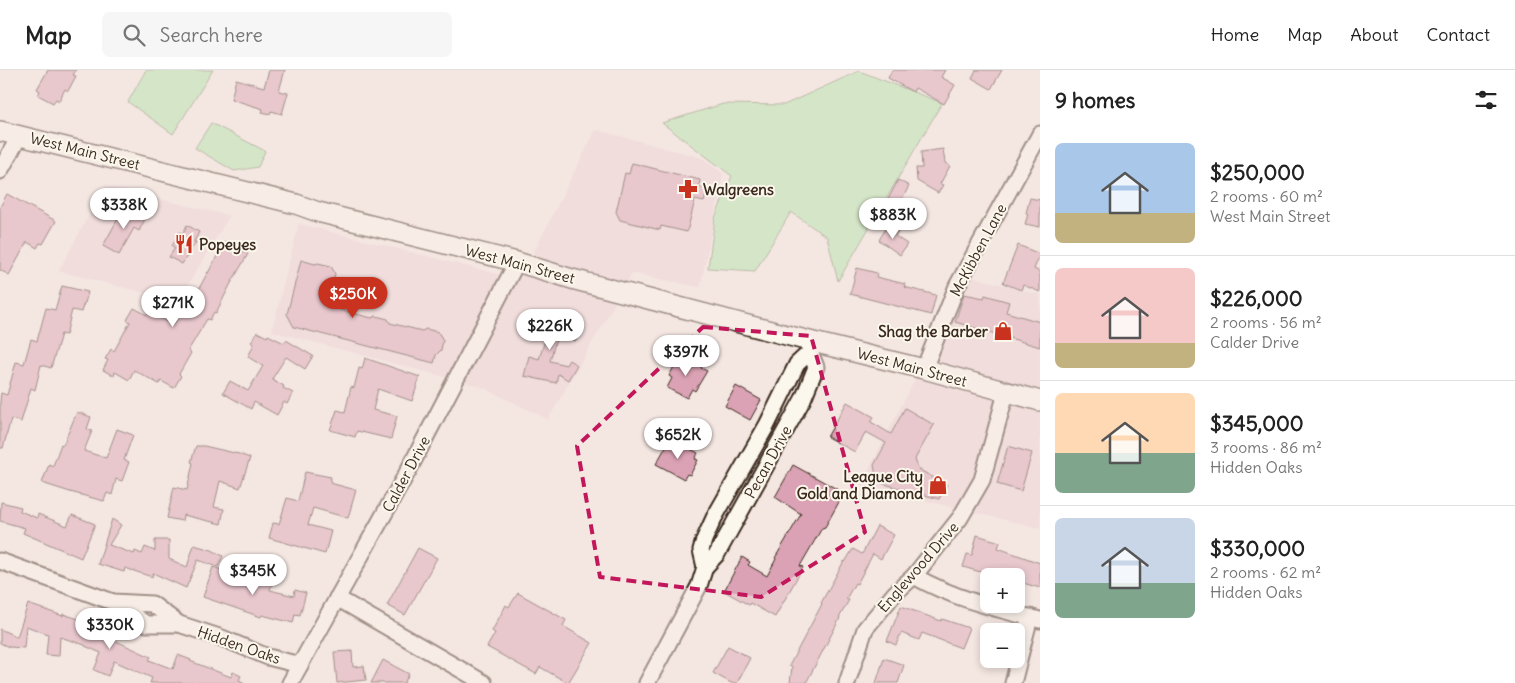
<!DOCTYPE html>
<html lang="en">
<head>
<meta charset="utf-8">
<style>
  :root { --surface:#fff; --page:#f6f6f6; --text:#222; --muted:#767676; --line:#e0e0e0; --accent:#c8321e }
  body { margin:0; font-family:Delius,sans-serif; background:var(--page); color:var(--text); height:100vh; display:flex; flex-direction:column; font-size:19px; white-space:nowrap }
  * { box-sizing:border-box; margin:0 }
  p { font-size:16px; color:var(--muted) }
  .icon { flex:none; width:28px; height:28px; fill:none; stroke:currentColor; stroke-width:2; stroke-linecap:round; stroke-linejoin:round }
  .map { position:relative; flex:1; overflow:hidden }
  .side { display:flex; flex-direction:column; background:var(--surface); width:475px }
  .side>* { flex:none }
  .controls { position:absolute; left:980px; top:498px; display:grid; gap:10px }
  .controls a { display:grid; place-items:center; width:45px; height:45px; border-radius:8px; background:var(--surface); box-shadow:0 2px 8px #0003; font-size:25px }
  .price { position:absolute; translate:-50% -42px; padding:0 11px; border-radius:18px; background:#fff; color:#222; font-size:16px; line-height:32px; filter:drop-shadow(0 1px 2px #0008) }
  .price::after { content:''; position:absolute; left:50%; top:30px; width:15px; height:11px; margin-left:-8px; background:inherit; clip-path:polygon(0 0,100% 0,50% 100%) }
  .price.active { background:var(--accent); color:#fff }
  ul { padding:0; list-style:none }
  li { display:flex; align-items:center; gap:15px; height:125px; padding:0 15px }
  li+li { border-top:1px solid var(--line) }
  li span { display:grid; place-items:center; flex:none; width:140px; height:100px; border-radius:8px; color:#555 }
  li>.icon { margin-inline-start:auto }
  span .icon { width:60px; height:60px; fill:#fffc; stroke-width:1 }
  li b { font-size:21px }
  h2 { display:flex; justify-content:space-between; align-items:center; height:60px; padding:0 15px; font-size:21px }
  header { display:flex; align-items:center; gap:30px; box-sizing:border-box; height:70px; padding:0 25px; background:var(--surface); border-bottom:1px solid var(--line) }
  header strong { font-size:24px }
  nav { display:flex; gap:28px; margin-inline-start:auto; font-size:18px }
  .search { width:350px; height:45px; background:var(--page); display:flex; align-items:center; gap:12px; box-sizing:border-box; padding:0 18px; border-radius:8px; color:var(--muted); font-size:19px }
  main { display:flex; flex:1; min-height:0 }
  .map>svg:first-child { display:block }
  .built { fill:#ecd2d4 }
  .green { fill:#b0e5a8; stroke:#768863 }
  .building { fill:#daa2b4; stroke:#3b2a1e }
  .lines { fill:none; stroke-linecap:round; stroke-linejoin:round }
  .minor-casing { stroke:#3b2a1e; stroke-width:19 }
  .major-casing { stroke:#3b2a1e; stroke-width:22 }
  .minor { stroke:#fbf7ec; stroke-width:15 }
  .major { stroke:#fbf7ec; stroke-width:19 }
  .marked { fill:none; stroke:#c2185b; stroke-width:4; stroke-dasharray:10 6; stroke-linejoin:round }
  .labels { text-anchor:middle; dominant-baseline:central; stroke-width:4; stroke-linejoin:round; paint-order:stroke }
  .street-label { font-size:15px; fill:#3b2a1e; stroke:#fbf7ec }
  .poi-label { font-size:15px; font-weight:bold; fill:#3b2a1e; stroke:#fbf7ec; text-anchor:start }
</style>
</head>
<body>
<header>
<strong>Map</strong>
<div class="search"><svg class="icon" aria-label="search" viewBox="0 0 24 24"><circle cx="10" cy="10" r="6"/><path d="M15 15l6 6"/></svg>Search here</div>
<nav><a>Home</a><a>Map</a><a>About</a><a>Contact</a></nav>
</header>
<main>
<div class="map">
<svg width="1040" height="613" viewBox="0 0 1040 613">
  <rect width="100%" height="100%" fill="#f4e6e1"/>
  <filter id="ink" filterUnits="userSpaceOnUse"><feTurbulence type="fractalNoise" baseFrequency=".02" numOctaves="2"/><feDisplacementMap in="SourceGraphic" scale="10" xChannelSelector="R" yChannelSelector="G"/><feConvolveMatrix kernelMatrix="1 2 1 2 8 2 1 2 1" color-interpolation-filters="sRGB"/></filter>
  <g filter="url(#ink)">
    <g class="built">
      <path d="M596 60 702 88 723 104 700 217 632 203 548 349 480 316 272 261 299 154 520 210Z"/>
      <path d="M105 116 229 146 178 231 59 201Z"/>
      <path d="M968 206 1040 225V458L861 415Z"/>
    </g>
    <g class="green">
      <path d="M146 0H213L173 64 128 32Z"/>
      <path d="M859 1 942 33 838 211 827 167 791 142 755 201 708 198 715 148 732 106 662 53 723 34 784 35Z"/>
      <path d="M211 53 265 81 258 97 234 101 195 78Z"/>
    </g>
    <g class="building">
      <path d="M48 0H76L73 5 76 6 68 21 65 19 59 31 56 29 53 33 38 25 40 21 37 19Z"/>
      <path d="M269 0H285L279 21 288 23 282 44 271 41 270 44 262 42 263 39 231 29 236 9 264 17Z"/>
      <path d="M892 0H945L941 7 955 15 944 34 915 18 913 22 888 8Z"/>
      <path d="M976 0H1002L991 19 972 8Z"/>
      <path d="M943 79 945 93 950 96 940 114 943 115 938 123 917 111 916 98H922L921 82Z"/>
      <path d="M632 93 700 110 699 117 708 119 704 132 695 130 687 162 661 156 660 160 620 150 616 142 625 103 629 104Z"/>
      <path d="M898 110 909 116 897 139 886 133Z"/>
      <path d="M7 124 56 151 43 174 40 173 37 178 27 172 9 205 0 200V137Z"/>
      <path d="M1030 128 1040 130V157L1025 154 1028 144 1026 143Z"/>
      <path d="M125 136 146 147 139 161 134 158 119 185 103 176Z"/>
      <path d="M187 155 199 162 194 172H196L182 194 169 187 175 178 172 176 180 162 183 163Z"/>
      <path d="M888 155 898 161 895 166 907 174 900 185 879 170Z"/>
      <path d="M225 171 248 184 230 215 216 243 214 242 210 250 207 249 188 281 191 283 179 304 181 306 174 318 161 311 159 314 134 300 129 310 115 302 114 306 103 300 108 290 105 289 111 279 114 281 130 252 127 250 134 238 147 245 149 242 173 255 182 240 186 242 208 202V203Z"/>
      <path d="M1018 175 1040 184 1034 199 1040 202V222L1023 215 1021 220 1003 213Z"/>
      <path d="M301 190 315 194 318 193 331 196 335 204 333 211 325 215 340 240 372 248 376 246 388 249 390 253 422 261 426 259 438 262 443 270 441 280 436 285 434 293 294 257 287 244Z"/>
      <path d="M857 198 877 203 876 207 905 214 904 217 936 225 931 245 850 224Z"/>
      <path d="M62 216 88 222 85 233H84L81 242 72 240 66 265 61 264 51 298 41 295 35 320 31 318 21 352 11 349 3 378H0V331L1 323 7 325 16 292 24 294 31 269 37 271 46 238 55 240Z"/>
      <path d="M964 224 984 228 985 225 1009 232 1006 242 1040 252V277L955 252Z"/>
      <path d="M530 246 579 258 576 271 557 266 550 291 566 295 569 290 577 295 568 310 558 304 556 313 524 306 529 286 539 289 547 264 527 259Z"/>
      <path d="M257 262 267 267 268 265 284 273 286 270 313 286 305 299 286 287 272 309 284 316 283 318 293 323 287 334 284 332 277 345 254 332 251 339 223 323 230 311 248 321 263 296 248 287 254 274 251 272Z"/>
      <path d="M680 286 686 289 687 287 702 295 701 298 707 301 695 321 692 319 687 328 667 318 672 308 669 306Z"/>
      <path d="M365 288 420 307 412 331 378 319 373 340 397 346 391 369 357 361 355 367 330 360 337 340 345 342 351 317 354 318 359 298 362 299Z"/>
      <path d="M736 316 761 330 750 350 725 336Z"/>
      <path d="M847 332 874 347 871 352 891 364 905 338 934 355 915 389 918 399 947 415 939 429 877 412 874 395 886 373 866 362 855 382 827 367Z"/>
      <path d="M77 342 91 347 87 359 92 361 84 381 106 388 117 359 133 365 124 390 129 392 122 411 116 409 112 425 107 423 104 431 70 422 42 413 49 394 53 396 61 374 63 375Z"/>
      <path d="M668 373 678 378 681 374 698 383 695 389 698 390 690 405 687 404 684 409 656 394Z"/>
      <path d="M196 376H204L239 384 250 388 240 418 220 411 214 437 224 439 221 454 183 445 182 451 167 448 174 417 187 420 193 393 191 392Z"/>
      <path d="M1008 376 1032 383 1021 421 997 414Z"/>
      <path d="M793 395 844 423 825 457 822 458 800 496 803 497 775 547 750 533 749 535 724 521 742 487 750 492 748 495 767 506 776 489 775 488 801 444 775 427Z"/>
      <path d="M305 402 331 407 330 413 356 420 348 448 313 438 308 455 331 461 325 484 269 468 273 453 279 454 287 428 298 431Z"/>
      <path d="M1 432 21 437 20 441 37 448 38 444 67 456 72 445 95 454 81 488 23 463 25 458 0 451Z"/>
      <path d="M112 449 121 455 109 475 134 484 135 481 142 484 145 477 155 481V470H169V489L187 497 194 475 212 480 223 486 218 497 198 490 186 518 153 503 152 507 125 498 124 502 98 494Z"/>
      <path d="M877 456 894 465 881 489 873 484 857 514 855 513 846 529 849 530 839 548H840L806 613H790L792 597 789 596 822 534 821 533 844 491 845 492 853 479 862 484Z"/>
      <path d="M977 465 1000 472 998 478 1040 493V518L1016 511V506H1001L991 503V505L963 497 967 484 972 485Z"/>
      <path d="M418 478 437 488 405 545 387 535Z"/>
      <path d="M213 497 249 509V506L272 514 270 520 294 526 295 520 306 523 300 545 295 544 293 553 262 545 261 547 203 527Z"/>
      <path d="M518 523 566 550 563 556 592 573 568 613 540 597 536 604 487 577 495 563 492 561 506 535 509 537Z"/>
      <path d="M28 534 63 546V544L88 552 86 556 115 568 114 570 151 587 149 590 173 599 178 585 191 590 190 591 231 607 233 602 241 606 239 610 245 613H150L152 608 114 591 108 606 94 600 101 583 85 576V575L60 567 59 586 46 585 48 564 26 556 24 578 9 577 0 573V559L17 567Z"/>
      <path d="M901 536 941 551 942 549 969 558 961 578 922 563 919 570 901 563 896 575 887 571Z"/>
      <path d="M728 576 750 588 737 613H731L713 603Z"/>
      <path d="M352 581 353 597 364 596 366 610 337 613 334 582Z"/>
      <path d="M884 588 904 595 898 613H876Z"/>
      <path d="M383 590 409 604 404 613H371Z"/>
    </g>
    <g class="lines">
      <g class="minor-casing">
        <g id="minor">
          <path d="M0 101 20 65"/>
          <path d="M924 299 957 216 1040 64"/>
          <path d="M0 491 113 532 152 534 179 554 222 568 268 587 300 595"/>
          <path d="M705 497 701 480 704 470 714 448 767 355 797 294 810 282 813 274"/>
          <path d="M914 506C952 528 997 539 1040 550"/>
          <path d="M337 528 484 613"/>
          <path d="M114 532 146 554H179"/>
          <path d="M290 613 407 403 517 192"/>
          <path d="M647 613 699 516 705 497 717 484 803 329 816 297 810 282"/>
          <path d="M847 613 865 559 895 523 914 506 960 448 982 410 1006 323"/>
          <path d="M1013 613 1030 547"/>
        </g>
      </g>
      <g class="major-casing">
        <path id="major" d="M0 61 296 134 318 142 517 192 572 209 813 272 924 299 1040 331"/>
      </g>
      <use href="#minor" class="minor"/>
      <use href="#major" class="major"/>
    </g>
  </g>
  <path d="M0 0H1040V613H0ZM703 257 811 266 865 462 761 527 600 507 577 376Z" fill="#f4e6e1" fill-opacity=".55" fill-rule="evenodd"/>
  <path class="marked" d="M703 257 811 266 865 462 761 527 600 507 577 376Z"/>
  <defs>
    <g id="pharmacy-bare" transform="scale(1.5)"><path d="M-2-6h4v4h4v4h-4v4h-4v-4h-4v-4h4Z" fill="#c8321e" stroke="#fbf7ec" stroke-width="2.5" paint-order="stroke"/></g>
    <g id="restaurant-bare" transform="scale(1.5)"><path d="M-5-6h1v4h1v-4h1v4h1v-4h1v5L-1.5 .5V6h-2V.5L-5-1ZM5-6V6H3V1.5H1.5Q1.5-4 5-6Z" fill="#c8321e" stroke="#fbf7ec" stroke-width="2.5" paint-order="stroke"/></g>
    <g id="shop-bare" transform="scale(1.5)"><path d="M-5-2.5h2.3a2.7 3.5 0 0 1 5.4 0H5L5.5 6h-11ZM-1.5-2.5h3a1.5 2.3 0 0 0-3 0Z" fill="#c8321e" stroke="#fbf7ec" stroke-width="2.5" paint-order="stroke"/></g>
  </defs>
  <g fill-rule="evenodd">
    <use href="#pharmacy-bare" x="688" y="119"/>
    <use href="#restaurant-bare" x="184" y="174"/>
    <use href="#shop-bare" x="1003" y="261"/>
    <use href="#shop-bare" x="938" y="415"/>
  </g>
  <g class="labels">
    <g class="street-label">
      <text transform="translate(85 81) rotate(14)">West Main Street</text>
      <text transform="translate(978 180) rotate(-62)">McKibben Lane</text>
      <text transform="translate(520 194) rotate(15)">West Main Street</text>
      <text transform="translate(912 297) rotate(15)">West Main Street</text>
      <text transform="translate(768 392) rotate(-61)">Pecan Drive</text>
      <text transform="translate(406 404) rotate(-62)">Calder Drive</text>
      <text transform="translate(918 497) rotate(-49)">Englewood Drive</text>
      <text transform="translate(239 575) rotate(19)">Hidden Oaks</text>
    </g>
    <g class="poi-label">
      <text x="703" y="119">Walgreens</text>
      <text x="199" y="174">Popeyes</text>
      <text x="988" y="261" text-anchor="end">Shag the Barber</text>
      <text x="923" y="406" text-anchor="end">League City<tspan x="923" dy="17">Gold and Diamond</tspan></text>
    </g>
  </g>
</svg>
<div class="controls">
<a>+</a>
<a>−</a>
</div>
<b class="price" style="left:124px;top:160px">$338K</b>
<b class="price" style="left:893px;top:170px">$883K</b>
<b class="price active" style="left:353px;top:249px">$250K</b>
<b class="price" style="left:173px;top:258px">$271K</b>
<b class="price" style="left:550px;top:281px">$226K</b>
<b class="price" style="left:686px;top:307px">$397K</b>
<b class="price" style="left:678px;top:390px">$652K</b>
<b class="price" style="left:253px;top:526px">$345K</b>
<b class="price" style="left:110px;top:580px">$330K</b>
</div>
<section class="side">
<h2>9 homes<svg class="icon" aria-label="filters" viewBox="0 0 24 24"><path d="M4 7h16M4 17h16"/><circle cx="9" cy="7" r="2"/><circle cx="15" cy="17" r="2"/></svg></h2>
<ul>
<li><span style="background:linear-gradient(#a9c7e8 70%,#c2b280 0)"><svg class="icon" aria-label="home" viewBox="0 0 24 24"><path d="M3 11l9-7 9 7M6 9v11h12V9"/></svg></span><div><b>$250,000</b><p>2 rooms · 60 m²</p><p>West Main Street</p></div></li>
<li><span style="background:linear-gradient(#f6c9c9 75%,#c2b280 0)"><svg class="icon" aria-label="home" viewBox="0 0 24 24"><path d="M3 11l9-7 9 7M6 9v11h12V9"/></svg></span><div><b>$226,000</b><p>2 rooms · 56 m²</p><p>Calder Drive</p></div></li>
<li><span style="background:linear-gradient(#ffd9b3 60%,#7fa58c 0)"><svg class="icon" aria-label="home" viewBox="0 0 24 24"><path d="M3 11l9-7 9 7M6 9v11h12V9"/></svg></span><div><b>$345,000</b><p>3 rooms · 86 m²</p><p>Hidden Oaks</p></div></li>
<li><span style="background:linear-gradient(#c9d6e8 65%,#7fa58c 0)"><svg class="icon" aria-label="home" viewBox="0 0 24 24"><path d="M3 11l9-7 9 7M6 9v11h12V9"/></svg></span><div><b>$330,000</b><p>2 rooms · 62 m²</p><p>Hidden Oaks</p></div></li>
</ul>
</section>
</main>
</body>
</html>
